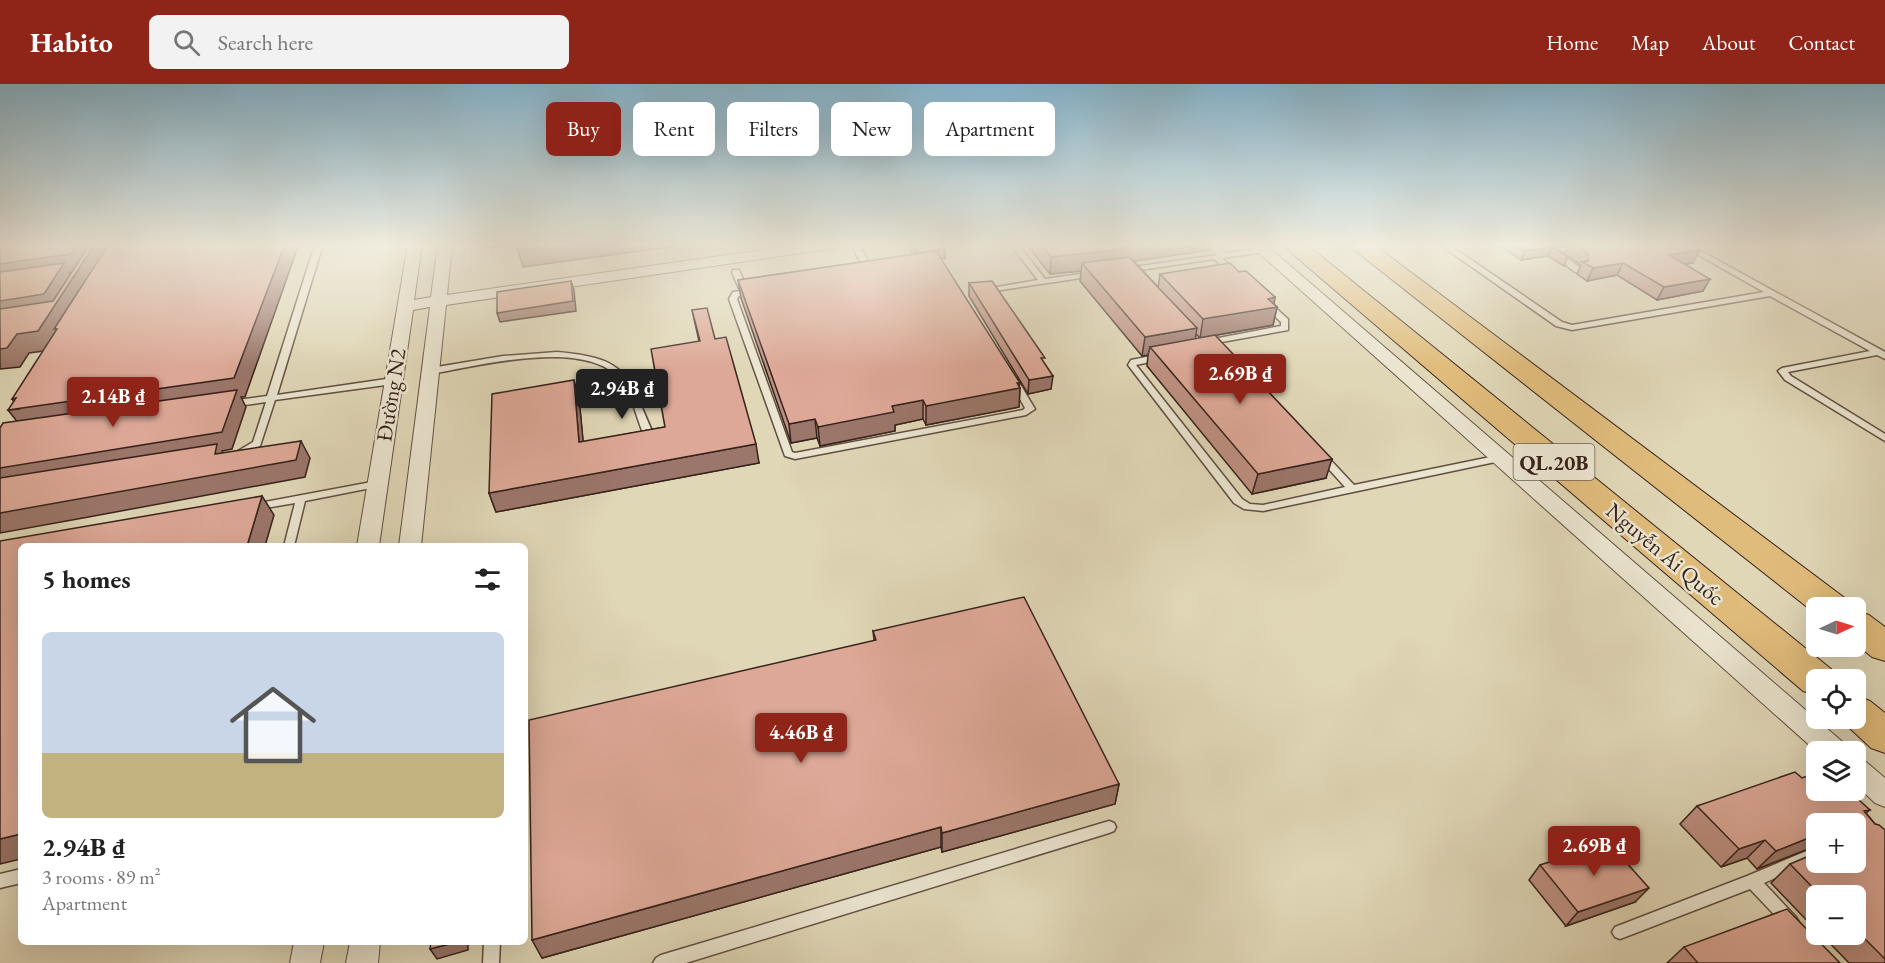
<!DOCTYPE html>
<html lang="en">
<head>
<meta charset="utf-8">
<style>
  :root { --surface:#fff; --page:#f2f2f2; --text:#222; --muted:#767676; --accent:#8f2418 }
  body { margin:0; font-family:"EB Garamond",serif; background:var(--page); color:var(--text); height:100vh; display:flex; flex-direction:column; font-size:22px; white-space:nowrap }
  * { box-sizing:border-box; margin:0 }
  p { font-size:20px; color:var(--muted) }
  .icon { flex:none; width:33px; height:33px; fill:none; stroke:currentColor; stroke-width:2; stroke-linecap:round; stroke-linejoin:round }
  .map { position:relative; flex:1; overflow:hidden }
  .side { position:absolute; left:18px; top:459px; width:510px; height:402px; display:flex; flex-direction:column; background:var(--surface); border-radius:9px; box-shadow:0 6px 24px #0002 }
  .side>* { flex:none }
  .hud { position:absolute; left:546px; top:18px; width:570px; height:54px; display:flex; gap:12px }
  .needle { width:39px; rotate:86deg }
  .fabs { position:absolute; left:1806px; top:513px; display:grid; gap:12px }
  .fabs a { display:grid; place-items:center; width:60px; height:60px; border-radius:9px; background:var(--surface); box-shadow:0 6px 24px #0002; font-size:30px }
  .price { position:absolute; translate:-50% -51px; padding:0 14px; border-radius:6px; background:var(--accent); color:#fff; font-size:20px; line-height:39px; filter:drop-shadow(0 2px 3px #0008) }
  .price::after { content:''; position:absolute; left:50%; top:36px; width:18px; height:14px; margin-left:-9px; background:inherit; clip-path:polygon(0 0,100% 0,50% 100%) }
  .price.active { background:#222; color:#fff }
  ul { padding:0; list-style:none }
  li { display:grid; align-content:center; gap:12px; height:318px; padding:0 24px }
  li span { display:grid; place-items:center; height:186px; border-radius:9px; color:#555 }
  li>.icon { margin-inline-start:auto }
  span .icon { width:108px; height:108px; fill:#fffc; stroke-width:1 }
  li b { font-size:26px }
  h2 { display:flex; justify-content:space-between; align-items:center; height:72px; padding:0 24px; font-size:26px }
  .pill { padding:0 21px; border-radius:9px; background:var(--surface); box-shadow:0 6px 24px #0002; font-size:21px; line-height:54px }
  .pill.active { background:var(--accent); color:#fff }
  header { display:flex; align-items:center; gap:36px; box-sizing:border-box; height:84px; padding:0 30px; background:var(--accent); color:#fff }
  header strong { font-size:28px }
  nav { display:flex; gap:33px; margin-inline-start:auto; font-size:21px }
  .search { width:420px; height:54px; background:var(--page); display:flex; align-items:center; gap:15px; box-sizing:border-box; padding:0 21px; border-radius:9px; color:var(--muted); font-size:22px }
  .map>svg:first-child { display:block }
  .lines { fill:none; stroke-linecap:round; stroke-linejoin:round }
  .lane-casing { stroke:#604f42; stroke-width:3 }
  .street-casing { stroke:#604f42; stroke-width:2 }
  .primary-casing { stroke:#36221b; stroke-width:2 }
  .lane { fill:#ebe5d0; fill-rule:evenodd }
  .street { fill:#ebe5d0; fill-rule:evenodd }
  .primary { fill:#e0bc7c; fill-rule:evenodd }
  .wall { fill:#be9082; stroke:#36221b; stroke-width:1.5 }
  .shaded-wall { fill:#9b766a; stroke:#36221b; stroke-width:1.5; fill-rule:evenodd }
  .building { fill:#dda897; stroke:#36221b; stroke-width:1.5 }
  .labels { text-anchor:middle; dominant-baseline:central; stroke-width:5; stroke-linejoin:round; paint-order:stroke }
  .shield { fill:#ebe5d0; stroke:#6c5c51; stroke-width:1.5 }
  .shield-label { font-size:21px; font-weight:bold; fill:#36221b }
  .street-label { font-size:22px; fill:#36221b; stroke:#ebe5d0 }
</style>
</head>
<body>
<header>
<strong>Habito</strong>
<div class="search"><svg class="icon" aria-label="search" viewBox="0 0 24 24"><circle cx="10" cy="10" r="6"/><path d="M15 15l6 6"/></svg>Search here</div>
<nav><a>Home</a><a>Map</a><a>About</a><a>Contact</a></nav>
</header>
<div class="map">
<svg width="1885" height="879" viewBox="0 0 1885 879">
  <rect width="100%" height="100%" fill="#e0d7b7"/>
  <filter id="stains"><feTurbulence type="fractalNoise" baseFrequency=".00333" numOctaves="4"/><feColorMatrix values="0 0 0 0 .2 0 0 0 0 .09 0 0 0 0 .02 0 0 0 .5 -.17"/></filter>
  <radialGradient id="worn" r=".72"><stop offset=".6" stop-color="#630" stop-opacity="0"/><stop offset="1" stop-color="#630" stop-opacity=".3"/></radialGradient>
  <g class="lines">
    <g class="lane-casing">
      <g id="lane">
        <path d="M315 160H323L277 311 393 294 397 297 393 300 275 316 260 362 244 371H238L236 369 238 367 253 358 266 318 230 323 225 320 230 317 267 312Z"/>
        <path d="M851 160H859L874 189 873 191H867Z"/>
        <path d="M1010 160H1018L1045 195 1094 188 1098 190 1094 192 982 209V205H985L1038 196Z"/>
        <path d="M1207 160H1215L1225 169 1264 164 1268 166 1264 168 1222 174 1237 189 1233 191 1214 175 1127 188 1123 186 1127 184 1217 171Z"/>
        <path d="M1439 160H1448L1562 238 1572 241 1764 208 1679 160H1688L1885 268V275L1877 271 1788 288 1791 292 1885 350V357L1785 296 1778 287 1782 284 1870 267 1770 212 1572 246 1556 242Z"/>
        <path d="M1586 160H1602L1598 162 1562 168 1563 172 1581 184V188H1575L1556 173 1555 165Z"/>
        <path d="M733 186H739L749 209 739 212 737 215 792 368 795 369 1023 326 1025 324 1009 295 1013 292 1017 295 1035 325 1026 331 795 375 785 372 729 215 733 208 740 207 732 188Z"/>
        <path d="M1263 218H1269L1288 235V246L1205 261 1204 259 1208 256 1281 242V238L1263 222Z"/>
        <path d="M557 268C628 274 627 290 653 349L651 351 648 352 643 349C636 332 631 308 619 294 583 254 478 282 431 290L427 287 431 284 503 272Z"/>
        <path d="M1161 270 1165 273 1164 275 1136 281 1242 415 1250 420 1263 421 1345 403 1317 372 1322 369 1325 370 1354 401 1500 371 1505 374 1500 377 1263 427 1244 425 1234 419 1128 281 1131 276Z"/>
        <path d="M377 397 381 398 382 400 381 402 305 417 294 462H284L295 419 254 426 249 423 254 420Z"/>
        <path d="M1109 737 1114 739 1116 743 1114 747 1109 749 686 879H653L656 874 661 871Z"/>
        <path d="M1816 763V776L1764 799 1796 833 1799 838 1796 843 1791 845 1786 843 1750 805 1620 855 1615 853 1612 848 1615 843 1747 792Z"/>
        <path d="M21 785V799L0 804V790Z"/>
        <path d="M484 858H500L499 879H483Z"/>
      </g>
    </g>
    <g class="street-casing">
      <g id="street">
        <path d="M408 160H422L414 216 431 213 438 160H452L447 211 804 160H842L835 164 446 221 421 462H399L430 223 413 226 379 462H357Z"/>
        <path d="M1249 160H1265L1845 660 1849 668H1817Z"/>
        <path d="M1856 674 1865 677 1885 694V723L1875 719 1856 701Z"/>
        <path d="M294 858H324L320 879H290Z"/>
        <path d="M350 858H380L378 879H346Z"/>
      </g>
    </g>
    <g class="primary-casing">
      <g id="primary">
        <path d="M1281 160H1306L1831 585 1836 596H1816V611L1803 607Z"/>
        <path d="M1347 160H1373L1846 515 1851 524H1816V530Z"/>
        <path d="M1856 527 1869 531 1885 543V577L1872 573 1856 560Z"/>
        <path d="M1856 612 1870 617 1885 629V669L1871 664 1839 634H1856Z"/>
      </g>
    </g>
    <use href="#lane" class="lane"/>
    <use href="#street" class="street"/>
    <use href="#primary" class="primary"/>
  </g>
  <g class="wall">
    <path d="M906 160H942L945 174 940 175 1020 304 1019 323 926 341 923 335 895 341V347L820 362 817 354 791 359 741 214 738 196 913 171Z"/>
    <path d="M1026 160H1210L1209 166 1134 177 1158 203 1160 190 1239 188 1275 213 1274 220 1277 223 1273 241 1200 254 1196 250 1195 255 1326 394 1252 410 1147 282 1148 271 1142 272 1080 197 1081 187 1050 190Z"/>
    <path d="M1501 160H1551L1568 173 1564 182 1548 172 1521 176 1500 161Z"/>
    <path d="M1569 160H1690L1693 179 1685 180 1703 207 1657 216 1617 191 1587 197 1577 190 1581 181 1565 170Z"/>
    <path d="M969 199 1044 279 1051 305 1028 310 969 212Z"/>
    <path d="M692 226 715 255 759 379 496 428 489 409 579 314 583 358 665 343 699 257Z"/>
    <path d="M873 547 1119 700 1115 720 942 768 941 763 542 874 874 556Z"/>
    <path d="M1802 694 1870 726 1866 729 1875 740 1885 746V879H1849L1821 850H1856V812H1816V846L1771 799 1790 780 1856 778V740H1816V762L1757 785 1747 774 1721 783 1680 740 1697 722Z"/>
    <path d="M1540 781 1635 818 1566 842 1529 796Z"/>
    <path d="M1684 863 1840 879H1667Z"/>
  </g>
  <g class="shaded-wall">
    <path d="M77 160H116L51 266 29 269 20 283 0 285V180ZM78 187 73 194 69 189Z"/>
    <path d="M285 160H299L245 313H241L246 323 232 365 222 367 228 377 0 404V384L23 345 8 326 19 325 12 315Z"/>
    <path d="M485 160H518L486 164Z"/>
    <path d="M561 160H683L684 161 523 183 518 166Z"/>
    <path d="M1135 160H1210L1209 166 1123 179H1082L1081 187 1050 190 1051 173Z"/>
    <path d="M1552 163 1548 172 1521 176 1525 167Z"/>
    <path d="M945 165V174L917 178V169Z"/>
    <path d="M1700 166 1693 179 1662 183 1669 171Z"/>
    <path d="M1623 179 1617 191 1587 197 1593 184Z"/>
    <path d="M1710 195 1703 207 1657 216 1664 203Z"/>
    <path d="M571 197 574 206 576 227 500 238 497 229Z"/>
    <path d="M1275 213 1273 223H1277L1273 241 1200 254 1203 235 1268 215Z"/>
    <path d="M1197 244 1194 263H1150L1148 271 1142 272 1145 253Z"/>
    <path d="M1053 292 1051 305 1028 310 1029 296Z"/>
    <path d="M574 296 579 314 585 377 579 358Z"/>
    <path d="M1020 299 1019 304H1020L1019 323 926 341V322Z"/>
    <path d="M923 316V335L895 341V347L820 362 818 343 892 322Z"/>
    <path d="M815 335 817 354 791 359 789 340Z"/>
    <path d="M301 357 310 374 305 393 83 434 0 449V429Z"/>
    <path d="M756 360 759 379 496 428 489 409Z"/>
    <path d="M1332 375 1326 394 1252 410 1258 390Z"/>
    <path d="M262 412 274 431 265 462H247Z"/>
    <path d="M1119 700 1115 720 942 768V749Z"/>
    <path d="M941 743V763L542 874 532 856Z"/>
    <path d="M21 750V775L0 780V755Z"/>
    <path d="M1816 751V762L1757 785 1776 767Z"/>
    <path d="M1765 756 1747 774 1721 783 1739 765Z"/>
    <path d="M1649 804 1635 818 1566 842 1578 828Z"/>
    <path d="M457 858H468V866L437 875 430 865Z"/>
  </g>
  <g class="building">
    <path d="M0 160H77L70 170 0 180Z"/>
    <path d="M90 160H95L38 247 17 250 7 264 0 265V225L53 217Z"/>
    <path d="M109 160H285L234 294 8 326 16 314 12 315 57 245H54Z"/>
    <path d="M518 160H561L518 166Z"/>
    <path d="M911 160H942L945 165 917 169Z"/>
    <path d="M1041 160H1135L1122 162 1125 165 1051 173Z"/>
    <path d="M1515 160H1551L1568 173 1552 163 1525 167Z"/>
    <path d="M1574 160H1690L1700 166 1669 171 1710 195 1664 203 1623 179 1593 184 1582 178 1588 177V170Z"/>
    <path d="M936 167 1020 299H1017L1020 304 926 322 923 316 892 322 894 328 818 343 815 335 789 340 738 196Z"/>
    <path d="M1129 173 1197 244 1145 253 1082 179Z"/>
    <path d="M64 179 44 210 0 217V188Z"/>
    <path d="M1230 179 1239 188 1246 187 1275 213 1268 215 1277 223 1203 235 1160 190Z"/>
    <path d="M571 197 573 217 497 229V208Z"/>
    <path d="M992 197 1045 274H1041L1053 292 1029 296 969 199Z"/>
    <path d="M707 224 715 255 726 253 756 360 489 409 492 310 574 296 579 358 665 343 651 265 700 257 692 226Z"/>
    <path d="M1215 251 1332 375 1258 390 1150 263Z"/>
    <path d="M237 306 222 348 0 384V344L3 339Z"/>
    <path d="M301 357 296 376 0 429V394L217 360 215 370Z"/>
    <path d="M262 412 247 462H21V750L0 755V457Z"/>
    <path d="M1024 513 1119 700 942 749 941 743 532 856 529 636 876 556 873 547Z"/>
    <path d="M1795 688 1802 694 1816 689V706H1848L1870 726 1864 727 1875 740 1879 741 1885 746V875L1856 846V812H1821L1790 780 1816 769V778H1856V740H1816V751L1776 767 1765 756 1739 765 1697 722Z"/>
    <path d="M1609 759 1649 804 1578 828 1540 781Z"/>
    <path d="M1787 825 1840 879H1698L1684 863Z"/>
    <path d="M431 858H457L430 865Z"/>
  </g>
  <linearGradient id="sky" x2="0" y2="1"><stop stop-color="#86b6d0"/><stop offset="0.57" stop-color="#f1eddf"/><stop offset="1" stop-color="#f1eddf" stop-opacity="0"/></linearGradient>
  <rect width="1885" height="283" fill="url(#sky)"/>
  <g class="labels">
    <rect class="shield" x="1513.5" y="360" width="81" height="36" rx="4.5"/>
    <g class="shield-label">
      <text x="1554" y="378">QL.20B</text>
    </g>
    <g class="street-label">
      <text transform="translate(391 311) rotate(-81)">Đường N2</text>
      <text transform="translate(1665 470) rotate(40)">Nguyễn Ái Quốc</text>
    </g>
  </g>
  <rect width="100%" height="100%" filter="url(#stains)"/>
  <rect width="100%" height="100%" fill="url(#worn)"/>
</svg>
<div class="fabs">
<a><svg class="needle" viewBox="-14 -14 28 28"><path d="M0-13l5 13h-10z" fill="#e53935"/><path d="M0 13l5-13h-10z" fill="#767676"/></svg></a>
<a><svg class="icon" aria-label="locate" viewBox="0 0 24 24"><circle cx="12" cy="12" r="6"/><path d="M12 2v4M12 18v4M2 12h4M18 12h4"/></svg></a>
<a><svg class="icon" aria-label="layers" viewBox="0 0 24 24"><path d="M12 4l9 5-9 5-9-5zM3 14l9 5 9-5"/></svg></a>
<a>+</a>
<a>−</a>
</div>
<b class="price" style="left:1240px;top:321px">2.69B ₫</b>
<b class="price active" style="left:622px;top:336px">2.94B ₫</b>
<b class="price" style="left:113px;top:344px">2.14B ₫</b>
<b class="price" style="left:801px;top:680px">4.46B ₫</b>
<b class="price" style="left:1594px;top:793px">2.69B ₫</b>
<div class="hud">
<a class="pill active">Buy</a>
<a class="pill">Rent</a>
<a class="pill">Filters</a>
<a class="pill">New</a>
<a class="pill">Apartment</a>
</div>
<section class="side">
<h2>5 homes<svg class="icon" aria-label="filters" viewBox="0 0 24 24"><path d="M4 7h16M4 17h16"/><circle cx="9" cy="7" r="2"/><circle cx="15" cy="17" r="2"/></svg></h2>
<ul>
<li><span style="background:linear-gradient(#c9d6e8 65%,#c2b280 0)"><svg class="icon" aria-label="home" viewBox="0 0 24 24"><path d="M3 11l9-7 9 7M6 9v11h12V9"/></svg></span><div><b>2.94B ₫</b><p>3 rooms · 89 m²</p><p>Apartment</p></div></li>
</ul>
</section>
</div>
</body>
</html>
